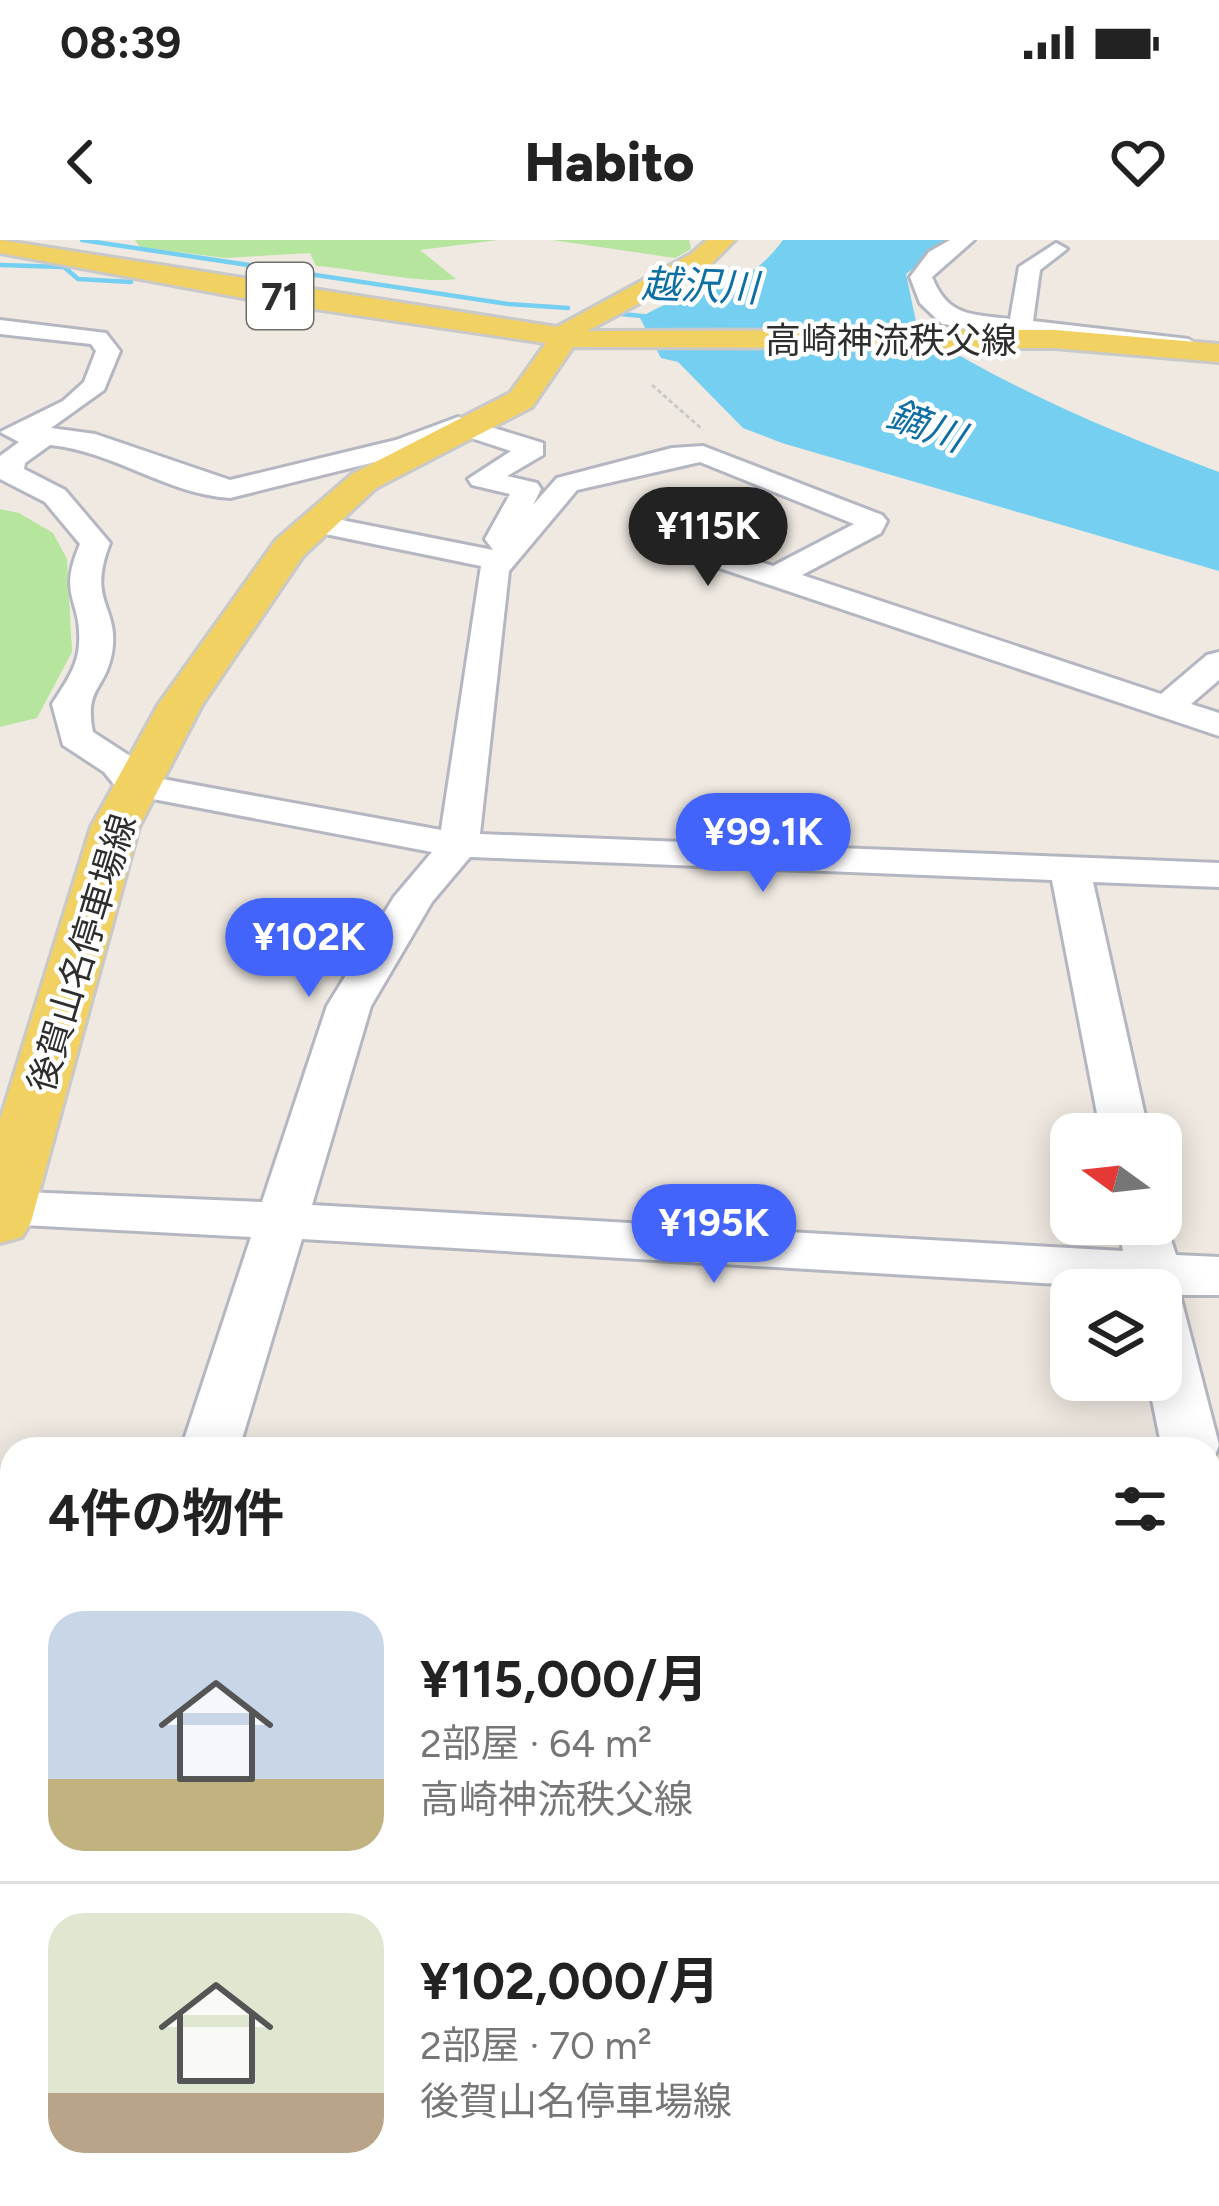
<!DOCTYPE html>
<html lang="ja">
<head>
<meta charset="utf-8">
<style>
  :root { --surface:#fff; --page:#f2f2f2; --text:#222; --muted:#767676; --line:#e0e0e0; --accent:#4264fb }
  body { margin:0; font-family:Figtree,"Noto Sans JP",sans-serif; background:var(--page); color:var(--text); height:100vh; display:flex; flex-direction:column; font-size:45px; white-space:nowrap }
  * { box-sizing:border-box; margin:0 }
  p { font-size:39px; color:var(--muted) }
  .icon { flex:none; width:66px; height:66px; fill:none; stroke:currentColor; stroke-width:2; stroke-linecap:round; stroke-linejoin:round }
  .map { position:relative; flex:1; overflow:hidden }
  .sheet { position:absolute; left:0px; top:1197px; width:1221px; height:771px; display:flex; flex-direction:column; background:var(--surface); border-radius:36px 36px 0 0; box-shadow:0 6px 30px #0003 }
  .sheet>* { flex:none }
  .needle { width:78px; rotate:285deg }
  .tools { position:absolute; left:1050px; top:873px; display:grid; gap:24px }
  .tools a { display:grid; place-items:center; width:132px; height:132px; border-radius:24px; background:var(--surface); box-shadow:0 6px 30px #0003; font-size:60px }
  .price { position:absolute; translate:-50% -102px; padding:0 27px; border-radius:42px; background:var(--accent); color:#fff; font-size:39px; line-height:78px; filter:drop-shadow(0 3px 6px #0008) }
  .price::after { content:''; position:absolute; left:50%; top:72px; width:36px; height:27px; margin-left:-18px; background:inherit; clip-path:polygon(0 0,100% 0,50% 100%) }
  .price.selected { background:#222; color:#fff }
  ul { padding:0; list-style:none }
  li { display:flex; align-items:center; gap:36px; height:300px; padding:0 48px }
  li+li { border-top:3px solid var(--line) }
  li span { display:grid; place-items:center; flex:none; width:336px; height:240px; border-radius:36px; color:#555 }
  li>.icon { margin-inline-start:auto }
  span .icon { width:144px; height:144px; fill:#fffc; stroke-width:1 }
  li b { font-size:51px }
  h2 { display:flex; justify-content:space-between; align-items:center; height:144px; padding:0 48px; font-size:51px }
  .status { display:flex; justify-content:space-between; align-items:center; height:84px; padding:0 60px; background:var(--surface); direction:ltr }
  .status svg { height:33px; fill:currentColor }
  header { display:flex; justify-content:space-between; align-items:center; height:156px; padding:0 48px; background:var(--surface); font-size:54px; font-weight:800 }
  .map>svg:first-child { display:block }
  .green { fill:#b6e59e }
  .water { fill:#75cff0 }
  .lines { fill:none; stroke-linecap:round; stroke-linejoin:round }
  .stream { stroke:#75cff0; stroke-width:4.5 }
  .minor-casing { stroke:#b4b7c1; stroke-width:6 }
  .major-casing { stroke:#c9c9c9; stroke-width:6 }
  .path { stroke:#c9c9c9; stroke-width:3; stroke-dasharray:4.5 3; stroke-linecap:butt }
  .minor { fill:#fff; fill-rule:evenodd }
  .major { fill:#f2d163; fill-rule:evenodd }
  .labels { text-anchor:middle; dominant-baseline:central; stroke-width:9; stroke-linejoin:round; paint-order:stroke }
  .far-street-label { font-size:36px; fill:#2e2e2e; stroke:#fff }
  .far-water-label { font-size:39px; font-style:italic; fill:#0d6fa3; stroke:#fff }
  .shield { fill:#fff; stroke:#6d6d6d; stroke-width:3 }
  .shield-label { font-size:39px; font-weight:bold; fill:#2e2e2e }
</style>
</head>
<body>
<div class="status"><b>08:39</b><svg viewBox="0 0 49 12"><path d="M0 12V9h3v3zM5 12V6h3v6zM10 12V3h3v9zM15 12V0h3v12zM26 1h20v11H26zM47 4h2v5h-2z"/></svg></div>
<header><svg class="icon" aria-label="back" viewBox="0 0 24 24"><path d="M15 5l-7 7 7 7"/></svg>Habito<svg class="icon" aria-label="heart" viewBox="0 0 24 24"><path d="M12 20l-8-8c-3-5 5-10 8-4 3-6 11-1 8 4z"/></svg></header>
<div class="map">
<svg width="1219" height="1966" viewBox="0 0 1219 1966">
  <rect width="100%" height="100%" fill="#efe9e1"/>
  <g class="green">
    <path d="M135 0H498L420 10 456 39C417 44 360 29 316 26L310 13 225 18 140 7Z"/>
    <path d="M552 0H689L691 9 675 18Z"/>
    <path d="M0 269 19 273 53 293 67 319 72 412 37 478 0 487Z"/>
  </g>
  <path class="water" d="M783 0H950L906 34 918 91C1012 150 1115 193 1219 232V331L782 203 743 188 678 122 661 118 640 78C697 41 737 62 783 0Z"/>
  <g class="lines">
    <g class="stream">
      <path d="M82 0 508 64 568 68"/>
      <path d="M0 25 64 27 78 39 131 42"/>
      <path d="M621 74 653 77"/>
    </g>
    <g class="minor-casing">
      <g id="minor">
        <path d="M950 0H974L932 37C948 77 971 74 1010 79L1019 27 1056 3 1067 9 1040 30 1033 81 1188 99 1200 106 1188 113 942 84 920 63 910 37 929 12Z"/>
        <path d="M0 80 106 93 120 111 104 150 51 188 95 194 230 240 396 200 458 177 543 203V215L507 236 537 243 541 249 533 265 557 238 672 208 703 206 882 275 887 281 881 293 802 335 1161 454 1207 415 1219 412V440L1191 464 1219 473V496L648 304 644 298 659 289 773 326 854 284 700 222 577 250 509 331 480 594 1219 623V647L1093 642 1149 894H1101L1052 640 470 617 432 662 371 766 312 965 1123 1011 1118 984H1161L1162 972 1176 1015 1219 1017V1055H1180L1219 1205 1211 1225 1209 1209H1162L1148 1140H1161V1050L302 999 239 1209H181L251 997 4 984 0 951 262 962 327 766 394 657 432 612 121 553 104 532 63 505 52 464C64 445 78 427 79 404 82 358 57 358 80 304L45 262 0 239V216L19 202 0 192 63 161 84 142 96 111 91 104 0 94ZM459 194 511 211 468 239 472 245 510 254 485 299 493 310 311 274 296 283 301 289 481 326 441 590 146 536 130 516 93 492C84 447 105 451 112 413 120 365 86 364 110 303L65 250 24 229 25 223 50 205C113 211 167 254 230 258L415 212Z"/>
        <path d="M1209 1271 1219 1275V1369L1209 1365Z"/>
        <path d="M0 1780 12 1781V1943L0 1948Z"/>
        <path d="M1209 1878 1219 1879V1959L1205 1956H1209Z"/>
      </g>
    </g>
    <g class="major-casing">
      <path id="major" d="M0 0 557 87 691 14 707 0H735L709 26 587 91 1055 90 1219 104V122L1055 108 573 107 532 167 376 248 303 316 202 465 139 587 31 982 22 997 0 1003V880L91 587 158 465 276 300 352 234 510 153 546 103 254 60 0 13Z"/>
    </g>
    <path class="path" d="M652 145 703 190"/>
    <use href="#minor" class="minor"/>
    <use href="#major" class="major"/>
  </g>
  <g class="labels">
    <g class="far-street-label">
      <text x="891" y="100">高崎神流秩父線</text>
      <text transform="translate(82 713) rotate(-73)">後賀山名停車場線</text>
    </g>
    <g class="far-water-label">
      <text transform="translate(700 46) rotate(2)">越沢川</text>
      <text transform="translate(926 186) rotate(20)">鏑川</text>
    </g>
    <rect class="shield" x="247" y="23" width="66" height="66" rx="9"/>
    <g class="shield-label">
      <text x="280" y="56">71</text>
    </g>
  </g>
</svg>
<div class="tools">
<a><svg class="needle" viewBox="-14 -14 28 28"><path d="M0-13l5 13h-10z" fill="#e53935"/><path d="M0 13l5-13h-10z" fill="#767676"/></svg></a>
<a><svg class="icon" aria-label="layers" viewBox="0 0 24 24"><path d="M12 4l9 5-9 5-9-5zM3 14l9 5 9-5"/></svg></a>
</div>
<b class="price selected" style="left:708px;top:349px">¥115K</b>
<b class="price" style="left:763px;top:655px">¥99.1K</b>
<b class="price" style="left:309px;top:760px">¥102K</b>
<b class="price" style="left:714px;top:1046px">¥195K</b>
<section class="sheet">
<h2>4件の物件<svg class="icon" aria-label="filters" viewBox="0 0 24 24"><path d="M4 7h16M4 17h16"/><circle cx="9" cy="7" r="2"/><circle cx="15" cy="17" r="2"/></svg></h2>
<ul>
<li><span style="background:linear-gradient(#c9d6e8 70%,#c2b280 0)"><svg class="icon" aria-label="home" viewBox="0 0 24 24"><path d="M3 11l9-7 9 7M6 9v11h12V9"/></svg></span><div><b>¥115,000/月</b><p>2部屋 · 64 m²</p><p>高崎神流秩父線</p></div></li>
<li><span style="background:linear-gradient(#dfe7d0 75%,#b9a48a 0)"><svg class="icon" aria-label="home" viewBox="0 0 24 24"><path d="M3 11l9-7 9 7M6 9v11h12V9"/></svg></span><div><b>¥102,000/月</b><p>2部屋 · 70 m²</p><p>後賀山名停車場線</p></div></li>
</ul>
</section>
</div>
</body>
</html>
